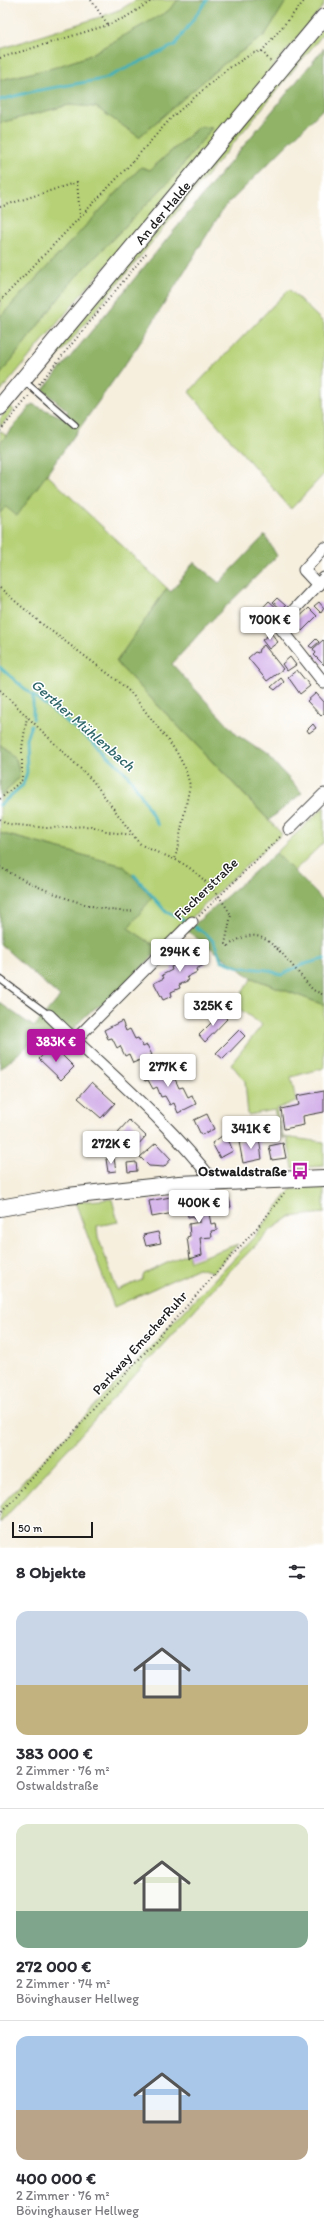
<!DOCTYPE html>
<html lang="de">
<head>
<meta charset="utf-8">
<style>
  :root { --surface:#fff; --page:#f2f2f3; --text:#2b2b33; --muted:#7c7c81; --line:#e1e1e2; --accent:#b5179e }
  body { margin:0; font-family:Itim,sans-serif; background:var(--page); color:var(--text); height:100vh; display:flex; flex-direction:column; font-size:15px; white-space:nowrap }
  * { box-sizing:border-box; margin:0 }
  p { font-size:13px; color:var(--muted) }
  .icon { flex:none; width:22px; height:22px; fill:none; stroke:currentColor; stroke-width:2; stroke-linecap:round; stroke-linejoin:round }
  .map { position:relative; height:1548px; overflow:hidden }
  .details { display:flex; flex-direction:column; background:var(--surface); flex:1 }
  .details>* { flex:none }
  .scale { position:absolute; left:12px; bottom:10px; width:81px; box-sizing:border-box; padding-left:4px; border:2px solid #1c1c1c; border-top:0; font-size:11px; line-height:14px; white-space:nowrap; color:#1c1c1c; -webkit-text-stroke:3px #fff; paint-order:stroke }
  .price { position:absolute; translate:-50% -34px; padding:0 9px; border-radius:4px; background:#fff; color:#222; font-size:13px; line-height:26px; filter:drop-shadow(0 1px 2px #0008) }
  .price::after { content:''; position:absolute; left:50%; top:24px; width:12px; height:9px; margin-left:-6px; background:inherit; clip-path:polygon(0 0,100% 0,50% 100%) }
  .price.on { background:var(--accent); color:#fff }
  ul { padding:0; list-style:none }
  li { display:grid; align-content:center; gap:8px; height:212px; padding:0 16px }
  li+li { border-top:1px solid var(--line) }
  li span { display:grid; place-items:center; height:124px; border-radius:12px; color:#555 }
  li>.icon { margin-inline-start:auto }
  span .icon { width:72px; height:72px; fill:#fffc; stroke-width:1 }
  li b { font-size:17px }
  h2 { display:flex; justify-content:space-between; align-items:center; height:48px; padding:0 16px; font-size:17px }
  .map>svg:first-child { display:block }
  .green { fill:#b6d176; stroke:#697649 }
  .forest { fill:#90b367; stroke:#566842 }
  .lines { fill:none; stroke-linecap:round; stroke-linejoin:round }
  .stream { stroke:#40b0b9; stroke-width:3 }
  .building { fill:#d4b2ea }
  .lane-casing { stroke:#3d3c39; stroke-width:8 }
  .street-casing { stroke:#3d3c39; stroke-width:13 }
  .secondary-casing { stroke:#3d3c39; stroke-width:18 }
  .path { stroke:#3d3c39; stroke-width:2; stroke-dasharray:1 3; stroke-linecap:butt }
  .lane { stroke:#fff; stroke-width:5.5 }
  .street { stroke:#fff; stroke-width:11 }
  .secondary { stroke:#fff; stroke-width:16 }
  .labels { text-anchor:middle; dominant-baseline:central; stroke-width:3; stroke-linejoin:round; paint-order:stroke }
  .street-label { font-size:14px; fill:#1c1c1c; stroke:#fff }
  .poi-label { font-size:14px; font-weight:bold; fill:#1c1c1c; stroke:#fff; text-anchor:end }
  .water-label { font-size:15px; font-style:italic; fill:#2e666a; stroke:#fff }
</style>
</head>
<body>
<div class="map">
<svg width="324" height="1548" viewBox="0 0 324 1548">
  <rect width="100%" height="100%" fill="#fff"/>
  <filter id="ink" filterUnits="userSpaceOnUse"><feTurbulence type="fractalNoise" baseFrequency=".025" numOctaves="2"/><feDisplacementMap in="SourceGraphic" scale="8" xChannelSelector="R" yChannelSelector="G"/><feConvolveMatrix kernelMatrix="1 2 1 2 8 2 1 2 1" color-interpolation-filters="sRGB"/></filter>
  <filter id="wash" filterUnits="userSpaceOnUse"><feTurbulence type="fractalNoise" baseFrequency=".012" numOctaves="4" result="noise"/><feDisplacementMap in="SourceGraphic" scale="16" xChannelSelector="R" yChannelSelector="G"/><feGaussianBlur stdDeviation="0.9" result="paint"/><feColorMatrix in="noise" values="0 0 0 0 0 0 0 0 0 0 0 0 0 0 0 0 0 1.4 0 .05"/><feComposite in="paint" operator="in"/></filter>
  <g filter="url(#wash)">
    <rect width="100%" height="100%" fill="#f6efde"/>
    <g class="green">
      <path d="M136 0H178L168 11 86 57 53 68 0 80V49L103 16 121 9Z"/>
      <path d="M287 0H324V5L143 225 90 284 0 392V375L73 280 173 177 212 128 198 127 150 170 141 167 0 317V123L69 105 96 107 139 137 222 65 265 35Z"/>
      <path d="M324 26V33L50 366 46 363Z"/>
      <path d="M289 289 324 323V474L291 509 189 392Z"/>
      <path d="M10 406 14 410 0 427V419Z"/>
      <path d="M0 430 167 588 116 662 282 834 226 884 160 949 128 928 124 866 0 833V798L20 776 16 759 0 744Z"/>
      <path d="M324 807V842L294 871 276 853Z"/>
      <path d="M252 978 324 1005V1068L291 1077 296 1101 276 1109 283 1137 324 1142V1166L293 1168 287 1138H282L274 1110 248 1115 245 1081 231 1064 262 1025 234 1005Z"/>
      <path d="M324 1184V1213L290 1217 272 1229 229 1272 0 1523V1506L255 1236 291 1189H302L304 1186Z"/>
      <path d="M112 1199 118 1222 97 1226 98 1237 117 1290 142 1280 144 1274 188 1253 190 1261 238 1244 213 1272 198 1268 114 1307 75 1202Z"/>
    </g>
    <g class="forest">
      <path d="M178 0H287L265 35 222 65 139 137 96 107 69 105 0 123V80L53 68 86 57 168 11Z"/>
      <path d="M324 48V108L223 209 138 346 17 516 6 507 0 513V443L32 404 64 418 68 411 43 390Z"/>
      <path d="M199 127 212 128 173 177 73 280 0 375V317L141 167 150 170Z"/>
      <path d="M265 535 277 556 207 625 172 664 237 735 268 756 302 793 269 820 116 662 167 588 171 592 194 562 219 583Z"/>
      <path d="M0 744 16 759 20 776 0 798Z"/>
      <path d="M0 833 124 866 152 898 128 928 160 949 108 1002C89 1008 75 1026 64 1043L37 1038 0 1069V1003L34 1027 60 997 0 944Z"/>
      <path d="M276 853 324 901V1005L252 978 187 931Z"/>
    </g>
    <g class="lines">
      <g class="stream">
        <path d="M0 100 34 91 104 79 175 45 207 0"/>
        <path d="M0 667C39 704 86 732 124 771 137 784 148 809 158 825"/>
        <path d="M33 719V696"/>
        <path d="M0 805 23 785 27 772 26 739 31 725"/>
        <path d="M134 875 166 912 183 920"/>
        <path d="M195 927C212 937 215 941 221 960L239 967 268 970 281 975 301 965 324 959"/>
      </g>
    </g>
    <g id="blocks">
      <g class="building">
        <path d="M277 598 286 606 282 610 273 602Z"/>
        <path d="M269 601 278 609 264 624 255 616Z"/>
        <path d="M319 602 324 608 321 613 314 606Z"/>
        <path d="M309 608 317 616 302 631 294 622Z"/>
        <path d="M271 633 278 642 269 649 262 640Z"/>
        <path d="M316 639 319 642 312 648 309 646Z"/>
        <path d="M323 640 324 641V665L314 655 316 653 313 649Z"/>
        <path d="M264 645 283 669 267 681 248 658 255 652 258 653 259 649Z"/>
        <path d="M290 657 296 665 287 671 282 664Z"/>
        <path d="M297 670 310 686 300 694 288 677Z"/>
        <path d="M281 678 284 682 275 690 271 687Z"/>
        <path d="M316 693 324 702V713L321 716 307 701Z"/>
        <path d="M313 724 316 728 309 733 307 730Z"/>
        <path d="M197 947 206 964 196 969 197 972 187 977 189 980 179 985 180 988 171 992 172 996 163 1000 154 983 164 978 162 975 172 970 171 967 181 962 179 959 189 954 187 951Z"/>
        <path d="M221 1013 227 1019 205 1042 199 1035Z"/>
        <path d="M122 1021 126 1031 130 1029 135 1039 138 1038 143 1047 147 1045 152 1055 133 1063 129 1054 125 1056 120 1046 117 1048 112 1038 108 1039 104 1030Z"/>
        <path d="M239 1030 245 1036 223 1059 216 1053Z"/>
        <path d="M52 1045 74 1067 61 1080 39 1059Z"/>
        <path d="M158 1063 163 1072 166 1071 171 1080 175 1079 179 1088 183 1087 188 1097 192 1095 196 1104 178 1113 174 1103 170 1105 165 1096 161 1097 157 1087 153 1089 148 1080 145 1081 140 1071Z"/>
        <path d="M92 1082 115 1103 101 1118 78 1098Z"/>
        <path d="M324 1091V1112L303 1116 304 1125 284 1129 281 1109 299 1105 297 1096Z"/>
        <path d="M207 1114 214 1129 201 1135 194 1120Z"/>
        <path d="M129 1120 146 1136 135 1148 118 1132Z"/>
        <path d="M222 1136 227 1137 233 1151 220 1158 212 1143Z"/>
        <path d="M259 1138 262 1159 243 1163 239 1142Z"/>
        <path d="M156 1143 171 1159 164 1167 149 1166 140 1157Z"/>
        <path d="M283 1143 286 1158 272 1160 269 1146Z"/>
        <path d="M114 1158 116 1171 108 1172 106 1159Z"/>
        <path d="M136 1162 137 1171 128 1172 127 1163Z"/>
        <path d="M205 1194 211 1224 216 1223 217 1230 211 1231 212 1237 200 1238 202 1255 190 1259 187 1237 190 1236 189 1224 200 1222V1218L195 1219 194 1216 188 1217 186 1196Z"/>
        <path d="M176 1196 179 1212 152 1217 149 1201Z"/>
        <path d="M229 1198 231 1207 213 1210 211 1201Z"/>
        <path d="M158 1232 161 1243 146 1246 143 1235Z"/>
      </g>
    </g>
  </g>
  <g filter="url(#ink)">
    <use href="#blocks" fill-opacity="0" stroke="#3d3c39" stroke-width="1"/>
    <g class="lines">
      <g class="lane-casing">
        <g id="lane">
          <path d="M24 381 75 425"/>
          <path d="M0 979 49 1015"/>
        </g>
      </g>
      <g class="street-casing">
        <g id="street">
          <path d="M324 578 279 626 324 683"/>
          <path d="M318 585 304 570 324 548"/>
          <path d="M289 829 324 794"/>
          <path d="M49 1015C104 1069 166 1119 213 1181"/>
          <path d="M75 1040 192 922"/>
        </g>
      </g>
      <g class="secondary-casing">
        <g id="secondary">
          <path d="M0 407 324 17"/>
          <path d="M0 1208 68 1196 179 1184 324 1178"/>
        </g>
      </g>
      <g class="path">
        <path d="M91 0 108 25"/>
        <path d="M262 51 270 61"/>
        <path d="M0 58 108 25 126 17 153 0"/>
        <path d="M0 207 77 182 80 216"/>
        <path d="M0 301 125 170 172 117 226 70 253 53 262 51 305 0"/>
        <path d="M39 384 148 251"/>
        <path d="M0 431 30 395"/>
        <path d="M0 588 42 624 118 681 132 694 176 751 185 768 190 785 175 860"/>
        <path d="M0 690 93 781 139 843C151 851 163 854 176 860 199 871 219 894 231 915L225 944 228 946C250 930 262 933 280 952L277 947"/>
        <path d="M0 799 22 780V748L27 717"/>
        <path d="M0 819 8 824 47 828 91 826 109 832 132 835"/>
        <path d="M0 867C31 886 96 914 132 911"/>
        <path d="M199 916 282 835"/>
        <path d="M280 951 313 990 324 995"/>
        <path d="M0 1514 263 1221 284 1193"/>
      </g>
      <use href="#lane" class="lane"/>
      <use href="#street" class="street"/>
      <use href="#secondary" class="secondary"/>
    </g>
  </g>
  <defs>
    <g id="bus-bare" transform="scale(1.38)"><path d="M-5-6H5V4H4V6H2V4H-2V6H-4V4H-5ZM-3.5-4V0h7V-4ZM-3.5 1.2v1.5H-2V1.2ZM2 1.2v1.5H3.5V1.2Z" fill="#b5179e" stroke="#fff" stroke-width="2.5" paint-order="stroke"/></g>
  </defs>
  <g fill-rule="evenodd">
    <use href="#bus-bare" x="300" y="1171"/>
  </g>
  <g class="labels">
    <g class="street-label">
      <text transform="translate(163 213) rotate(-50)">An der Halde</text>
      <text transform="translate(206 889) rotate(-44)">Fischerstraße</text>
      <text transform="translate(140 1343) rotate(-48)">Parkway EmscherRuhr</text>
    </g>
    <g class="poi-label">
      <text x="287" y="1171">Ostwaldstraße</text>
    </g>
    <g class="water-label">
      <text transform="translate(83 725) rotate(41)">Gerther Mühlenbach</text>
    </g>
  </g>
</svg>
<div class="scale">50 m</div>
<b class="price" style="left:270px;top:641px">700K €</b>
<b class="price" style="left:180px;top:973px">294K €</b>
<b class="price" style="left:213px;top:1027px">325K €</b>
<b class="price on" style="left:56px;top:1063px">383K €</b>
<b class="price" style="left:168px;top:1088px">277K €</b>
<b class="price" style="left:251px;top:1150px">341K €</b>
<b class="price" style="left:111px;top:1165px">272K €</b>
<b class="price" style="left:199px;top:1224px">400K €</b>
</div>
<section class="details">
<h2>8 Objekte<svg class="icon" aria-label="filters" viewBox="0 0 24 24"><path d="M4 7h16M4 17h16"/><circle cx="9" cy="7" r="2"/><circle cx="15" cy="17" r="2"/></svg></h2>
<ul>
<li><span style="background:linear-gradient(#c9d6e8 60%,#c2b280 0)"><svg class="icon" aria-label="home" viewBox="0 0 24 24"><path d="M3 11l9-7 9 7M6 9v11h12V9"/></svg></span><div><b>383 000 €</b><p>2 Zimmer · 76 m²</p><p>Ostwaldstraße</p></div></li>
<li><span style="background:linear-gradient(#dfe7d0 70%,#7fa58c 0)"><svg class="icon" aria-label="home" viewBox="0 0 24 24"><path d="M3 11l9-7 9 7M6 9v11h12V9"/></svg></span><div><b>272 000 €</b><p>2 Zimmer · 74 m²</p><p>Bövinghauser Hellweg</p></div></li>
<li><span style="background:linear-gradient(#a9c7e8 60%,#b9a48a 0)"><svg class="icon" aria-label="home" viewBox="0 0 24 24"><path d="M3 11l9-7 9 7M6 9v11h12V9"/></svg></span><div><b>400 000 €</b><p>2 Zimmer · 76 m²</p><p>Bövinghauser Hellweg</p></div></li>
</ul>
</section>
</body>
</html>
